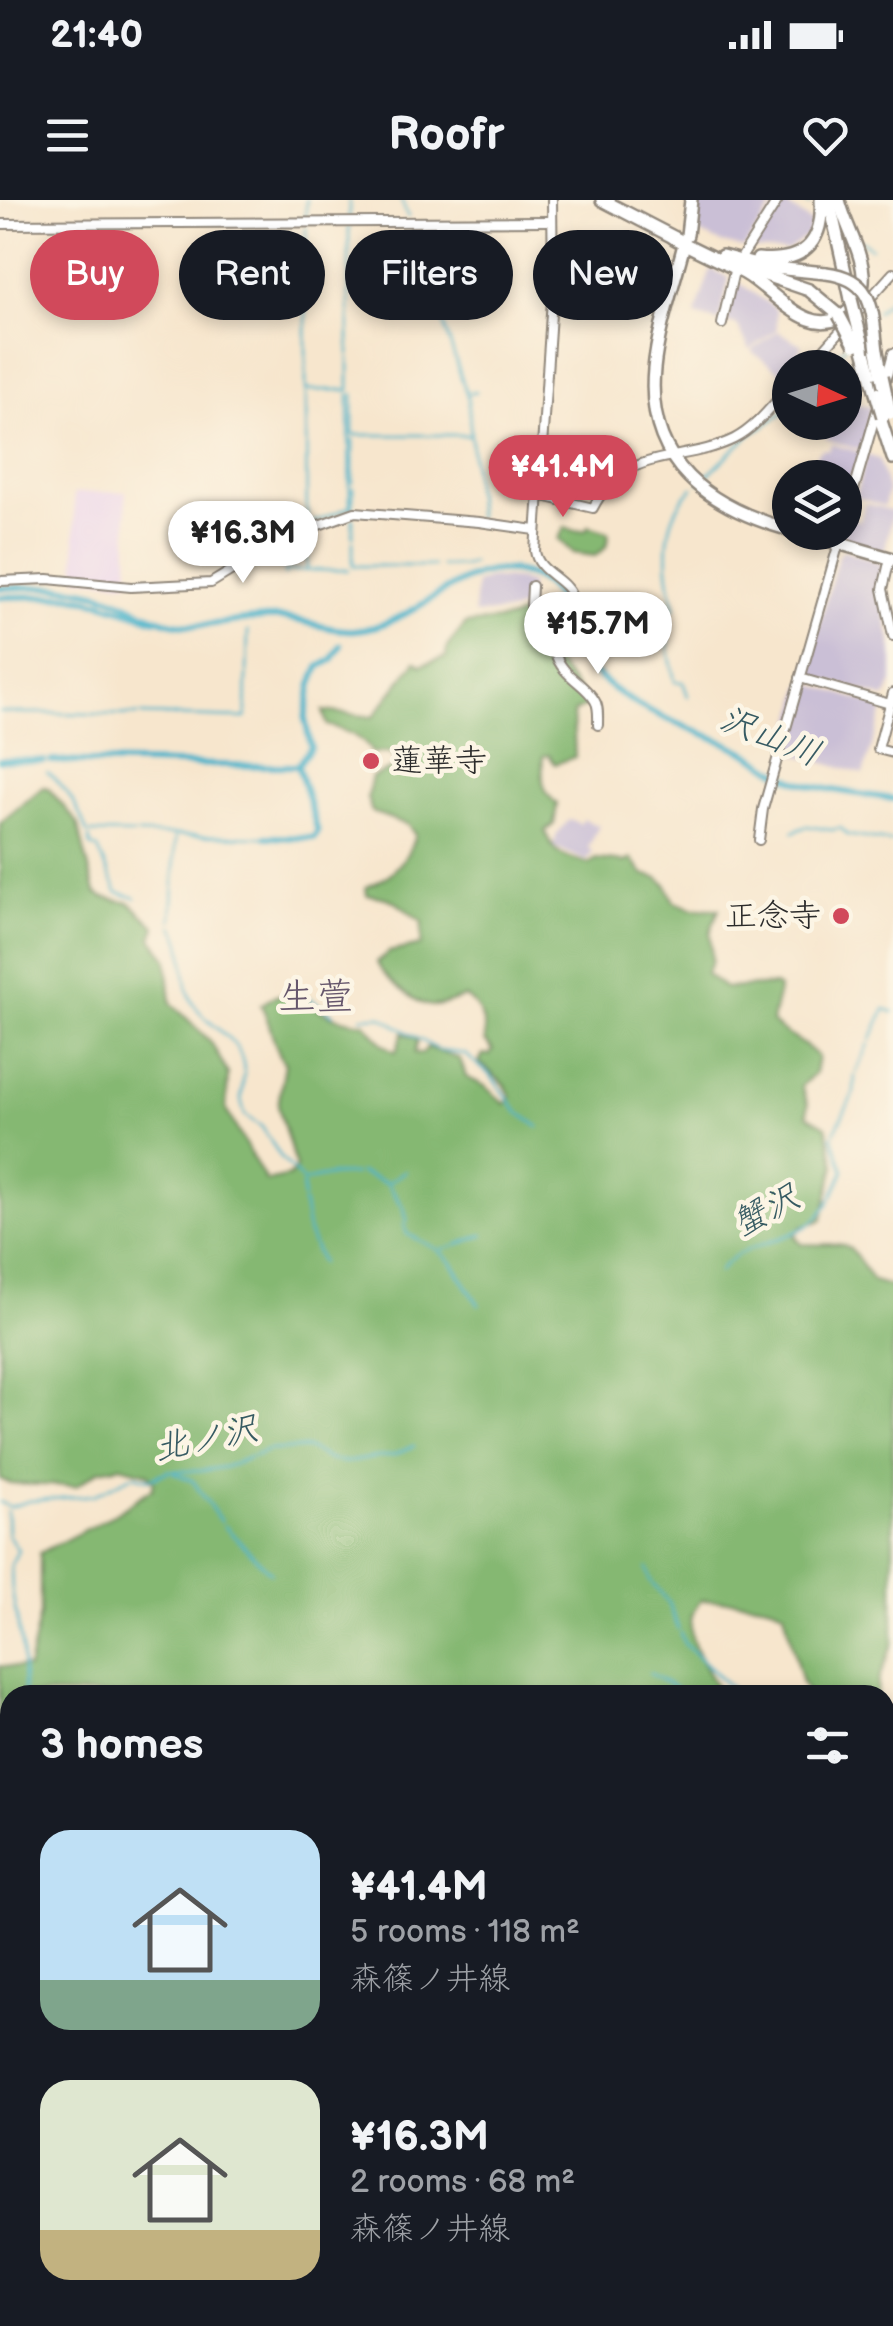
<!DOCTYPE html>
<html lang="en">
<head>
<meta charset="utf-8">
<style>
  :root { --surface:#171b24; --page:#242831; --text:#f1f3f6; --muted:#9ea1a6; --accent:#d1495b }
  body { margin:0; font-family:"Balsamiq Sans","Klee One",sans-serif; background:var(--page); color:var(--text); height:100vh; display:flex; flex-direction:column; font-size:38px; white-space:nowrap }
  * { box-sizing:border-box; margin:0 }
  p { font-size:32px; color:var(--muted) }
  .icon { flex:none; width:55px; height:55px; fill:none; stroke:currentColor; stroke-width:2; stroke-linecap:round; stroke-linejoin:round }
  .map { position:relative; flex:1; overflow:hidden }
  .panel { position:absolute; left:0px; top:1485px; width:895px; height:642px; display:flex; flex-direction:column; background:var(--surface); border-radius:30px 30px 0 0; box-shadow:0 5px 15px #0003 }
  .panel>* { flex:none }
  .banner { position:absolute; left:30px; top:30px; width:835px; height:90px; display:flex; gap:20px }
  .needle { width:65px; rotate:94deg }
  .tools { position:absolute; left:772px; top:150px; display:grid; gap:20px }
  .tools a { display:grid; place-items:center; width:90px; height:90px; border-radius:50%; background:var(--surface); box-shadow:0 5px 15px #0003; font-size:50px }
  .price { position:absolute; translate:-50% -85px; padding:0 22px; border-radius:35px; background:#fff; color:#222; font-size:32px; line-height:65px; filter:drop-shadow(0 2px 5px #0008) }
  .price::after { content:''; position:absolute; left:50%; top:60px; width:30px; height:22px; margin-left:-15px; background:inherit; clip-path:polygon(0 0,100% 0,50% 100%) }
  .price.active { background:var(--accent); color:#fff }
  ul { padding:0; list-style:none }
  li { display:flex; align-items:center; gap:30px; height:250px; padding:0 40px }
  li span { display:grid; place-items:center; flex:none; width:280px; height:200px; border-radius:30px; color:#555 }
  li>.icon { margin-inline-start:auto }
  span .icon { width:120px; height:120px; fill:#fffc; stroke-width:1 }
  li b { font-size:42px }
  h2 { display:flex; justify-content:space-between; align-items:center; height:120px; padding:0 40px; font-size:42px }
  .chip { padding:0 35px; border-radius:45px; background:var(--surface); box-shadow:0 5px 15px #0003; font-size:35px; line-height:90px }
  .chip.active { background:var(--accent); color:#fff }
  .status { display:flex; justify-content:space-between; align-items:center; height:70px; padding:0 50px; background:var(--surface); direction:ltr }
  .status svg { height:28px; fill:currentColor }
  header { display:flex; justify-content:space-between; align-items:center; height:130px; padding:0 40px; background:var(--surface); font-size:45px; font-weight:600 }
  .map>svg:first-child { display:block }
  .built { fill:#ead1ec }
  .industrial { fill:#cabfd6 }
  .forest { fill:#85b872; stroke:#58724e; stroke-width:2.5 }
  .lines { fill:none; stroke-linecap:round; stroke-linejoin:round }
  .stream { stroke:#4cb4cb; stroke-width:2.5 }
  .river { stroke:#4cb4cb; stroke-width:6 }
  .secondary-casing { stroke:#91887c; stroke-width:12 }
  .highway-casing { stroke:#91887c; stroke-width:16 }
  .secondary { stroke:#fff; stroke-width:8 }
  .highway { stroke:#fff; stroke-width:11 }
  .highway-bridge-casing { stroke:#91887c; stroke-width:16; stroke-linecap:butt }
  .highway-bridge { stroke:#fff; stroke-width:11 }
  .poi-dot { fill:#d1495b; stroke:#fcf5e5; stroke-width:4 }
  .labels { text-anchor:middle; dominant-baseline:central; stroke-width:9; stroke-linejoin:round; paint-order:stroke }
  .poi-label { font-size:32px; fill:#2b2b2b; stroke:#fcf5e5; text-anchor:start }
  .water-label { font-size:35px; font-style:italic; fill:#375b63; stroke:#fcf5e5 }
  .quarter-label { font-size:38px; fill:#66576c; stroke:#fcf5e5 }
</style>
</head>
<body>
<div class="status"><b>21:40</b><svg viewBox="0 0 49 12"><path d="M0 12V9h3v3zM5 12V6h3v6zM10 12V3h3v9zM15 12V0h3v12zM26 1h20v11H26zM47 4h2v5h-2z"/></svg></div>
<header><svg class="icon" aria-label="menu" viewBox="0 0 24 24"><path d="M4 6h16M4 12h16M4 18h16"/></svg>Roofr<svg class="icon" aria-label="heart" viewBox="0 0 24 24"><path d="M12 20l-8-8c-3-5 5-10 8-4 3-6 11-1 8 4z"/></svg></header>
<div class="map">
<svg width="893" height="2126" viewBox="0 0 893 2126">
  <rect width="100%" height="100%" fill="#fcf5e5"/>
  <filter id="ink" filterUnits="userSpaceOnUse"><feTurbulence type="fractalNoise" baseFrequency=".01" numOctaves="2"/><feDisplacementMap in="SourceGraphic" scale="20" xChannelSelector="R" yChannelSelector="G"/><feConvolveMatrix kernelMatrix="1 2 1 2 8 2 1 2 1" color-interpolation-filters="sRGB"/></filter>
  <filter id="wash" filterUnits="userSpaceOnUse"><feTurbulence type="fractalNoise" baseFrequency=".0048" numOctaves="4" result="noise"/><feDisplacementMap in="SourceGraphic" scale="40" xChannelSelector="R" yChannelSelector="G"/><feGaussianBlur stdDeviation="2.25" result="paint"/><feColorMatrix in="noise" values="0 0 0 0 0 0 0 0 0 0 0 0 0 0 0 0 0 1.4 0 .05"/><feComposite in="paint" operator="in"/></filter>
  <g filter="url(#wash)">
    <rect width="100%" height="100%" fill="#f7e6cd"/>
    <path class="built" d="M126 292 129 382 76 378 74 293Z"/>
    <g class="industrial">
      <path d="M694 0H777L744 48 721 43 691 30Z"/>
      <path d="M780 0 812 23 808 35 787 51 749 49Z"/>
      <path d="M711 69 729 78 719 122 695 115Z"/>
      <path d="M734 79 776 109 777 129 750 150 737 125 726 123Z"/>
      <path d="M778 131 802 145 796 158 806 164 803 167 794 164 786 177 751 151Z"/>
      <path d="M845 200 871 207 866 228 869 230 862 251 826 239 832 223 845 222Z"/>
      <path d="M831 244 863 253 854 284 845 281V278H809L817 253 823 249 829 250Z"/>
      <path d="M867 255 879 259 888 291 884 306 855 297Z"/>
      <path d="M865 303 893 311 884 353 841 341 848 318 860 321Z"/>
      <path d="M844 350 883 364 881 393 893 451V483L885 498 806 474 839 353Z"/>
      <path d="M491 378 517 379 530 384 528 404 512 412 474 414 476 383Z"/>
      <path d="M808 483 884 508 863 574 786 552 801 486Z"/>
      <path d="M570 619 580 624 583 619 599 626 588 648 593 651 587 661 553 646 557 634Z"/>
    </g>
    <g class="forest">
      <path d="M565 327 575 331 586 330 588 326 608 332C611 344 604 350 595 356L573 353 558 339Z"/>
      <path d="M528 410 538 415C542 429 535 444 540 458L556 463 589 504 573 513 575 557 555 564 549 555 543 556C542 576 540 590 557 604L554 624 545 631C554 657 565 656 589 664L596 659 625 662 632 659 643 674 658 678 666 684 674 702 693 709H719L710 733 712 761 706 774 725 788 775 785 779 788 772 822C787 838 804 840 818 857L815 873 801 886 808 904 807 915 826 926 835 965 822 1020 802 1026 795 1036 801 1044C855 1047 841 1033 873 1081L893 1087V1442L878 1481 877 1495H809L802 1483 784 1412C770 1400 721 1400 701 1400 674 1429 707 1468 721 1495H10V2118H368V2126H0V1466L28 1468 40 1414V1353L106 1319 152 1289 154 1282 148 1273 120 1266 100 1270 76 1286 11 1284 0 1279V623L43 587 48 588 77 622 95 692 102 697 130 703 156 727 152 738 167 759 171 803 211 842 228 874 226 910 266 981 290 976 296 967 278 906 285 864C272 845 272 825 261 805L273 797 290 793 295 785C312 811 335 820 365 823L383 844 396 852 403 833 418 839 415 853H423L427 847 460 859 466 877 485 886 505 904 511 897 505 885 479 862 483 854 490 855 493 850 485 841C486 824 480 806 465 797 456 800 443 806 433 806 418 806 381 776 377 762L389 752 421 745 422 722C399 706 397 697 367 695L366 687C390 679 408 660 415 635L408 625 372 612 367 598 372 577 395 567V557L390 553H372C363 536 345 531 327 525L323 511 373 517 416 461 421 465 446 457 447 447 466 424 511 419Z"/>
    </g>
    <g class="lines">
      <g class="stream">
        <path d="M306 0V18"/>
        <path d="M401 0 408 17"/>
        <path d="M802 0 809 5"/>
        <path d="M349 18V0"/>
        <path d="M411 25 468 198 477 317"/>
        <path d="M306 27V112"/>
        <path d="M349 27V111"/>
        <path d="M860 40 871 48"/>
        <path d="M876 112 893 96"/>
        <path d="M306 114V190H349V158"/>
        <path d="M349 154V115"/>
        <path d="M827 168 847 144"/>
        <path d="M306 193 307 325 350 307 349 194"/>
        <path d="M470 193 476 192"/>
        <path d="M353 194V235H470"/>
        <path d="M353 240V283"/>
        <path d="M699 283 747 237 790 208"/>
        <path d="M353 288V308"/>
        <path d="M353 318V337"/>
        <path d="M307 332V369"/>
        <path d="M353 342V366H434"/>
        <path d="M441 366H463L472 363"/>
        <path d="M512 368V371"/>
        <path d="M285 375V371L348 370"/>
        <path d="M247 472 248 431"/>
        <path d="M688 496 683 482H675L668 447 669 411 675 408C665 369 659 318 693 288"/>
        <path d="M0 512 13 513"/>
        <path d="M15 513H43"/>
        <path d="M45 513 139 515"/>
        <path d="M142 515 246 518 247 475"/>
        <path d="M691 530 692 527"/>
        <path d="M47 572C68 590 79 608 87 633"/>
        <path d="M807 626 831 630 841 628 847 635 892 642"/>
        <path d="M793 632 805 627"/>
        <path d="M90 633 134 634"/>
        <path d="M138 634 263 637"/>
        <path d="M89 638 91 646 98 649 117 692 136 698"/>
        <path d="M174 679 175 638"/>
        <path d="M172 720 174 682"/>
        <path d="M173 726C189 747 180 779 193 803 210 831 242 835 244 871"/>
        <path d="M308 797 333 814"/>
        <path d="M362 817 380 816 438 850 465 854 491 876 518 912 539 927"/>
        <path d="M871 840 885 809 893 812"/>
        <path d="M856 873 869 844"/>
        <path d="M244 874 241 900 245 915 262 927 280 956 303 981"/>
        <path d="M834 933 854 893 855 876"/>
        <path d="M360 973 387 983 404 1008 407 1021"/>
        <path d="M305 981 332 975 355 974"/>
        <path d="M389 982 405 971"/>
        <path d="M303 998V983"/>
        <path d="M303 1002 308 1031 321 1063"/>
        <path d="M404 1024 407 1034 437 1049 452 1063 479 1105"/>
        <path d="M457 1045 484 1035"/>
        <path d="M450 1047H452"/>
        <path d="M443 1049H445"/>
        <path d="M719 1072C737 1042 789 1044 816 1019 830 1006 836 988 844 971L832 936"/>
        <path d="M175 1273 193 1281 221 1322"/>
        <path d="M0 1302 10 1307 29 1301 94 1295 134 1275 150 1279 169 1271H200L225 1267 269 1250 307 1248 330 1260 346 1262 394 1255 414 1246"/>
        <path d="M7 1311 8 1335 18 1350 11 1365 12 1391 22 1449 24 1495"/>
        <path d="M224 1326 271 1373"/>
        <path d="M647 1368 650 1380 669 1403 678 1429"/>
        <path d="M680 1433 684 1443 738 1495"/>
        <path d="M649 1473 682 1492 709 1495"/>
        <path d="M885 1692 893 1694"/>
      </g>
      <g class="river">
        <path d="M0 388C38 387 77 384 113 398 131 405 149 417 169 422 207 432 244 415 282 418 307 420 331 432 356 430 423 425 463 350 531 376 571 391 565 440 591 469 632 514 691 525 743 551 763 561 781 577 803 583 832 592 863 594 893 599"/>
        <path d="M0 397 69 396 102 403 155 420"/>
        <path d="M0 560 44 561"/>
        <path d="M51 561 83 562"/>
        <path d="M86 562 136 563"/>
        <path d="M138 563 264 566"/>
        <path d="M269 566H297L311 547 305 519 312 484 319 467 332 460 341 445"/>
        <path d="M266 637 314 638 318 632 298 566"/>
      </g>
    </g>
  </g>
  <g filter="url(#ink)">
    <g class="lines">
      <g class="secondary-casing">
        <g id="secondary">
          <path d="M552 0 553 84 535 351C538 374 568 378 573 400 578 419 550 432 555 452 561 476 586 484 595 501 599 507 598 517 598 525"/>
          <path d="M0 24 552 21"/>
          <path d="M743 55 778 0"/>
          <path d="M722 124 734 71"/>
          <path d="M807 168 893 73"/>
          <path d="M885 183 893 153"/>
          <path d="M538 295 593 308C625 245 681 265 734 239 756 228 773 204 790 186"/>
          <path d="M845 321 877 210"/>
          <path d="M890 358 883 389 893 436"/>
          <path d="M0 381 48 379 131 387 211 383 288 336 355 312 479 322 535 330"/>
          <path d="M532 386 531 406 543 415 547 435 555 441"/>
          <path d="M800 478 890 504"/>
          <path d="M893 493 878 549 893 553"/>
          <path d="M759 640 763 609 842 332"/>
          <path d="M885 1621 893 1623"/>
        </g>
      </g>
      <g class="highway-casing">
        <g id="highway">
          <path d="M602 0 679 40"/>
          <path d="M829 0 851 99"/>
          <path d="M687 35 691 0"/>
          <path d="M674 38C697 51 721 61 744 73 775 90 812 146 850 110 860 100 864 87 863 74 861 49 845 25 839 0"/>
          <path d="M683 48C673 87 658 128 654 169 645 264 709 307 790 330"/>
          <path d="M722 56 764 67 826 73"/>
          <path d="M758 59C801 63 824 45 821 0"/>
          <path d="M742 67 809 90 839 115"/>
          <path d="M861 138 876 193"/>
          <path d="M877 151 882 176"/>
          <path d="M880 218 893 258"/>
          <path d="M800 332 893 359"/>
        </g>
      </g>
      <use href="#secondary" class="secondary"/>
      <use href="#highway" class="highway"/>
      <g class="highway-bridge-casing">
        <g id="highway-bridge">
          <path d="M826 73C875 79 872 111 877 151"/>
          <path d="M851 99 861 138"/>
          <path d="M839 115 855 145"/>
          <path d="M882 176 890 213"/>
          <path d="M876 193 883 217"/>
        </g>
      </g>
      <use href="#highway-bridge" class="highway-bridge"/>
    </g>
  </g>
  <g class="poi-dot">
    <circle cx="371" cy="561" r="10"/>
    <circle cx="841" cy="716" r="10"/>
  </g>
  <g class="labels">
    <g class="poi-label">
      <text x="391" y="561">蓮華寺</text>
      <text x="821" y="716" text-anchor="end">正念寺</text>
    </g>
    <g class="water-label">
      <text transform="translate(770 537) rotate(22)">沢山川</text>
      <text transform="translate(766 1011) rotate(-28)">蟹沢</text>
      <text transform="translate(206 1239) rotate(-12)">北ノ沢</text>
    </g>
    <g class="quarter-label">
      <text x="316" y="797">生萱</text>
    </g>
  </g>
</svg>
<div class="tools">
<a><svg class="needle" viewBox="-14 -14 28 28"><path d="M0-13l5 13h-10z" fill="#e53935"/><path d="M0 13l5-13h-10z" fill="#9ea1a6"/></svg></a>
<a><svg class="icon" aria-label="layers" viewBox="0 0 24 24"><path d="M12 4l9 5-9 5-9-5zM3 14l9 5 9-5"/></svg></a>
</div>
<b class="price active" style="left:563px;top:320px">¥41.4M</b>
<b class="price" style="left:243px;top:386px">¥16.3M</b>
<b class="price" style="left:598px;top:477px">¥15.7M</b>
<div class="banner">
<a class="chip active">Buy</a>
<a class="chip">Rent</a>
<a class="chip">Filters</a>
<a class="chip">New</a>
</div>
<section class="panel">
<h2>3 homes<svg class="icon" aria-label="filters" viewBox="0 0 24 24"><path d="M4 7h16M4 17h16"/><circle cx="9" cy="7" r="2"/><circle cx="15" cy="17" r="2"/></svg></h2>
<ul>
<li><span style="background:linear-gradient(#bfe0f5 75%,#7fa58c 0)"><svg class="icon" aria-label="home" viewBox="0 0 24 24"><path d="M3 11l9-7 9 7M6 9v11h12V9"/></svg></span><div><b>¥41.4M</b><p>5 rooms · 118 m²</p><p>森篠ノ井線</p></div></li>
<li><span style="background:linear-gradient(#dfe7d0 75%,#c2b280 0)"><svg class="icon" aria-label="home" viewBox="0 0 24 24"><path d="M3 11l9-7 9 7M6 9v11h12V9"/></svg></span><div><b>¥16.3M</b><p>2 rooms · 68 m²</p><p>森篠ノ井線</p></div></li>
</ul>
</section>
</div>
</body>
</html>
